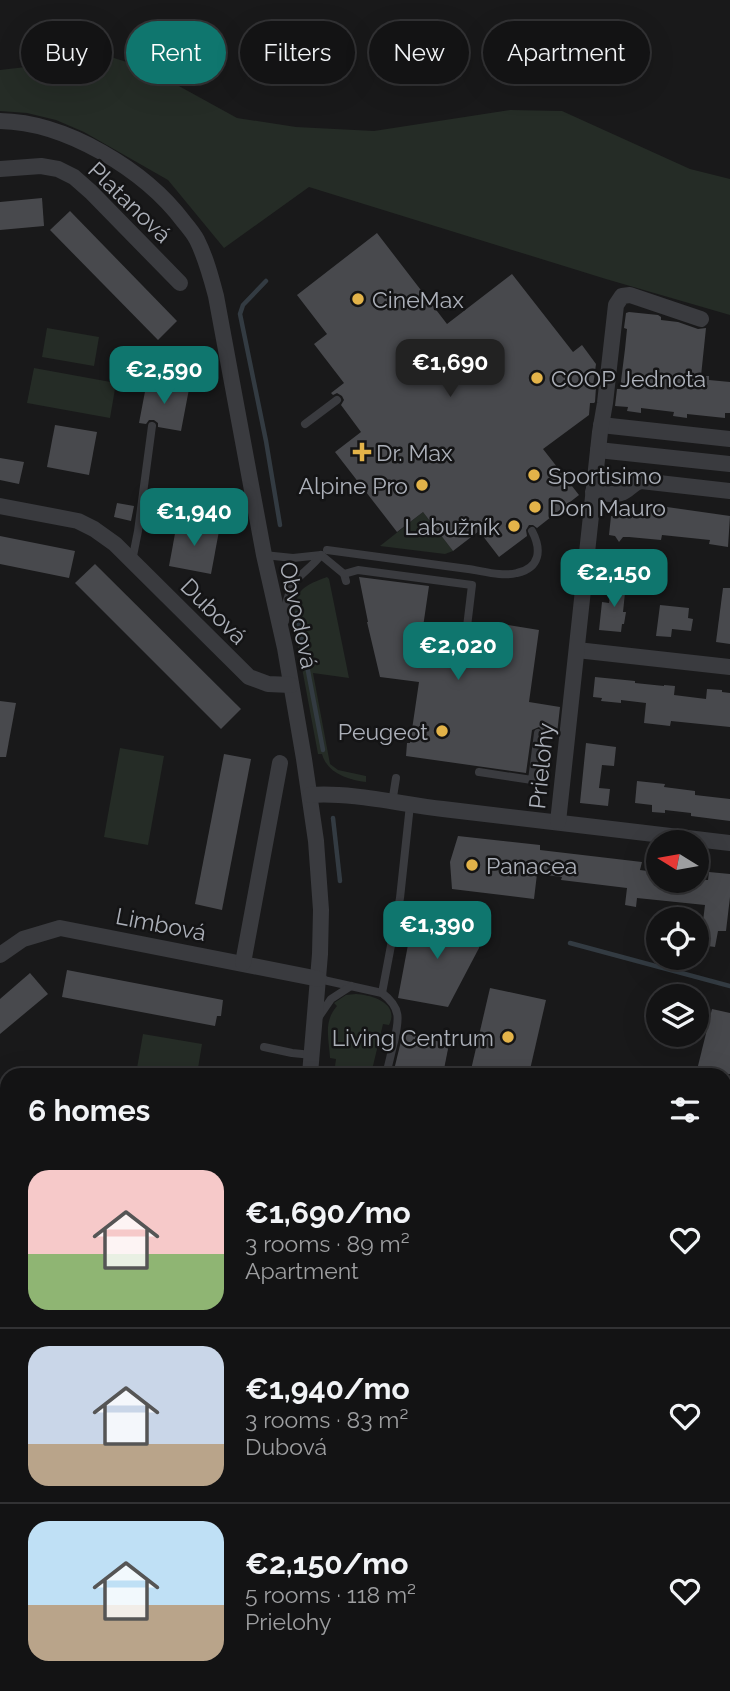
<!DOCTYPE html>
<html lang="en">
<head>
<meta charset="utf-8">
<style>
  :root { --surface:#131314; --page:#1c1c1d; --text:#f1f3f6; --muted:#9d9ea0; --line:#323234; --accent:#0f766e }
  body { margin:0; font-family:Raleway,sans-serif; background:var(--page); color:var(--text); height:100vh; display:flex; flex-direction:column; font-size:26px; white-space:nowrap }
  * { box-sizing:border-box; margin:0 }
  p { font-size:23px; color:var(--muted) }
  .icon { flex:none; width:38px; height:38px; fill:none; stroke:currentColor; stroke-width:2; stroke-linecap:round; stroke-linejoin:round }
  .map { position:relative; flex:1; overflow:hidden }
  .panel { position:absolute; left:0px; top:1068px; width:732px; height:625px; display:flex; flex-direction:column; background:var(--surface); border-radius:21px 21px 0 0; box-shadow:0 7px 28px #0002,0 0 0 2px var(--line) }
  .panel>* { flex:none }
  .guide { position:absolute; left:21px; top:21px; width:690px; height:63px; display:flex; gap:14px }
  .needle { width:46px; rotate:281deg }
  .controls { position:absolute; left:646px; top:830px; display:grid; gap:14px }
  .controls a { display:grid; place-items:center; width:63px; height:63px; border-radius:50%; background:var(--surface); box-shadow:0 7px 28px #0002,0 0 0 2px var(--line); font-size:35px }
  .price { position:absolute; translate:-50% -60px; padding:0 16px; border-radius:14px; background:var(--accent); color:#fff; font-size:23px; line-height:46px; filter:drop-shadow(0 2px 4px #0008) }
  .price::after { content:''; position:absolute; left:50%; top:42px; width:21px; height:16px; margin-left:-10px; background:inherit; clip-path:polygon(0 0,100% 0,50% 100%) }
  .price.selected { background:#222; color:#fff }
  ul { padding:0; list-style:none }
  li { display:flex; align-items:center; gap:21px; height:175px; padding:0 28px }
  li+li { border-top:2px solid var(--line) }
  li span { display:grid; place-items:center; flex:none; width:196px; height:140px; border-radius:21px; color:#555 }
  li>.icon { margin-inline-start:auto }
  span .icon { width:84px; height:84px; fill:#fffc; stroke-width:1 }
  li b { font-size:30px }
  h2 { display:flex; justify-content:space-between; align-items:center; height:84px; padding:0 28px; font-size:30px }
  .chip { padding:0 24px; border-radius:32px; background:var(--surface); box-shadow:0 7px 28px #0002,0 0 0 2px var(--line); font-size:24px; line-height:63px }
  .chip.selected { background:var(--accent); color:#fff }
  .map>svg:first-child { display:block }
  .built { fill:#252527 }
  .green { fill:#252c26 }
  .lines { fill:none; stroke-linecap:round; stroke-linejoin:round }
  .stream { stroke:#333b42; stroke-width:4.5 }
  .building { fill:#48494d }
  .lane { stroke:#3a3b3f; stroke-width:8 }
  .street { stroke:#3a3b3f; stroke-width:16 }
  .primary { stroke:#56585e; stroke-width:26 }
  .poi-dot { fill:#e3b349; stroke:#141415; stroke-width:2.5 }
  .labels { text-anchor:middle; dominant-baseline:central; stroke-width:5; stroke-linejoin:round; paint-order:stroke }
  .street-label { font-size:23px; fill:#acb0b9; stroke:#141415 }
  .poi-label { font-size:23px; fill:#acb0b9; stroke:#141415; text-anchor:start }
</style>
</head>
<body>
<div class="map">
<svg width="730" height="1691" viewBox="0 0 730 1691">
  <rect width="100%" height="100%" fill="#19191a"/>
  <path class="built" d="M7 1203V1316L0 1306V1237Z"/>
  <g class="green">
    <path d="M111 57 148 69 237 118 296 127 374 131 510 110 562 111 690 169 730 179V315L606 279 309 187 224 248 168 180 84 132 56 120 27 113 0 111V70Z"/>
    <path d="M47 328 99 337 94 366 42 357Z"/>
    <path d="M34 368 116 383 110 418 27 403Z"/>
    <path d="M423 512 453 551 445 554 380 546Z"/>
    <path d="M327 577 329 579 349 678 313 673 330 764 338 770 366 776V782C348 780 327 773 322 754H318L294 625C295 594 296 588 327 577Z"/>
    <path d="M120 748 164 756 148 845 104 837Z"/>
    <path d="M356 994C372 995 400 1003 389 1025L383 1024 371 1074H334L336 1059 330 1058C329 1038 323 1022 337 1006L334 1003 346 995Z"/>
    <path d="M143 1034 202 1044 197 1074H136Z"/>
    <path d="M7 1674V1685H199L194 1691H0V1679Z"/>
    <path d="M254 1685H434V1691H248Z"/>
  </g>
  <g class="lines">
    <g class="stream">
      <path d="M266 281 243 305 240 314 266 441 280 525"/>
      <path d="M297 613 323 750"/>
      <path d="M333 818 340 881"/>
      <path d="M570 943 730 986"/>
    </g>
  </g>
  <g class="building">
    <path d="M42 198 44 226 0 230V202Z"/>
    <path d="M70 211 177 321 158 340 50 230Z"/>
    <path d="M377 233 447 324 512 274 573 352 582 345 596 364 593 386 596 387 595 402 594 403H590L589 415 543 449 579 495 537 528 533 525H529L526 530 527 536 499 557 479 531 453 551 423 512 397 532 335 452 361 432 341 405 344 400 342 396 337 393 333 395 331 393 344 383 314 344 327 334 297 295Z"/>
    <path d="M629 312 658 315 661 317V320L678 322 698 329 706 328 701 376H709V380L730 382V413H725V418L687 414V418L673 416 674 412 641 408V413L627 411 628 407 615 406 617 389H620L625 349 627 329 624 328 626 313Z"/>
    <path d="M147 381 189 389 181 431 158 427V423L154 420H149L146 424 139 423Z"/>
    <path d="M55 425 97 432 89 475 47 467Z"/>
    <path d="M0 458 24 462 19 484 0 480Z"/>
    <path d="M117 503 134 506 131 521 114 517Z"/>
    <path d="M646 504 730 516 728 547 709 544 710 540 662 535 661 540 629 537H623L619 542 615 536 609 535 611 516 620 517V511L645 514Z"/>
    <path d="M177 523 219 531 211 574 169 566Z"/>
    <path d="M0 536 75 551 69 578 0 564Z"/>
    <path d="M95 564 241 709 221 729 75 583Z"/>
    <path d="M359 577 429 586 423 627 447 630 446 637 461 639 465 641 470 640 493 643 496 623 539 630 529 702 560 707 557 734 544 732 539 727 532 730 526 773 406 756 407 743H410L419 682 380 677 367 622H368Z"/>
    <path d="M611 582 626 583 623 612H626L624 624H622L621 632 599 630 602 602 609 603Z"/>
    <path d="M723 588H730V644L716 642Z"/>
    <path d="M660 605 689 608 688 618 693 619 691 631 672 629 671 637 656 636Z"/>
    <path d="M595 677 635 681V683L664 686V685L675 686 674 695 706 699 707 689 722 690V692L730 693V727L671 721 670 726 644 723 646 703 621 700V703L601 701 602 698 593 697Z"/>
    <path d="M0 701 16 703 6 757H0Z"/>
    <path d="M586 743 616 747 614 766 602 765 599 788 610 789 608 806 580 803Z"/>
    <path d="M224 754 251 759 222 910 195 904Z"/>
    <path d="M637 781 665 784 664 787 695 791V795L730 799V821L691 816V813L665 810V813L652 812V805L635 803Z"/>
    <path d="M458 836 540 845V850L642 862 640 870 655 872 654 880H708L709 872 730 874V897L726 931H718L715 947 700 945 705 905 637 898 636 907 625 905 627 888 561 880 562 877 537 874 534 899 452 889 450 862Z"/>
    <path d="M413 918 482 931 479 948 448 1007 398 998Z"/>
    <path d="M67 970 223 1000 221 1016H217L215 1026 62 997Z"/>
    <path d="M30 973 48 994 0 1034V999Z"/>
    <path d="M490 988 546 1000 529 1074H470Z"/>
    <path d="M712 1009 730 1013V1074H696Z"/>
    <path d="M403 1033 449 1044 443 1074H393Z"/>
  </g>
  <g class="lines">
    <g class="lane">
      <path d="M305 424 337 400"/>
      <path d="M327 550C374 556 421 563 468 569 483 571 502 577 517 573 540 568 542 550 532 531"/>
      <path d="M264 555 293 558 321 555 344 574 346 581"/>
      <path d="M132 561 138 531 152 426"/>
      <path d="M344 574 358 570 472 585 466 635"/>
      <path d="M285 621C285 609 287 594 294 583 300 574 313 566 321 555"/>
      <path d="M479 772 532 780 538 733"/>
      <path d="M392 803 396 778"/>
      <path d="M319 979 382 993C402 1008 399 1020 394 1042 391 1053 389 1064 386 1074"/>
      <path d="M382 993 400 898 410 805"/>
      <path d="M318 1018 331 999 351 986"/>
      <path d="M264 1047 292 1053 312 1055"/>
      <path d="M724 1169 730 1168"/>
      <path d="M724 1551 730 1544"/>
    </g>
    <g class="street">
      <path d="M0 121C66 122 145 170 184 222 189 228 194 234 197 240 206 258 211 277 216 296L264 555 285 648 304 759 316 841 321 910 320 954 310 1074"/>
      <path d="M0 169 41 166 58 169 74 177 91 192 180 283"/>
      <path d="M601 425 730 439"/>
      <path d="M598 450 730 464"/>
      <path d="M593 492C603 493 616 497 625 491 632 487 633 483 641 481L730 491"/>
      <path d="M0 506 78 521 94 529 115 544 249 677 268 684 291 685"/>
      <path d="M577 650 730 667"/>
      <path d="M310 795C352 792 400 804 443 809 539 820 634 832 730 843"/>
      <path d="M558 822 600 432 605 403 616 305 622 296 630 295 701 319"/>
      <path d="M0 955 23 939 60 928 319 979"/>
      <path d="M243 963 280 763"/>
      <path d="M0 1408 7 1409"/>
      <path d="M0 1669 7 1664"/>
    </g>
    <g class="primary">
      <path d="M724 1621 730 1618"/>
      <path d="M724 1643 730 1641"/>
      <path d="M215 1691 220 1685"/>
      <path d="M453 1691 454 1685"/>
      <path d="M586 1691 597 1685"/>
      <path d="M632 1691 643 1685"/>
    </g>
  </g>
  <g class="poi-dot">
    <circle cx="358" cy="299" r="7"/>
    <circle cx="537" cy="378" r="7"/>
    <path d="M358.5 441.5h7v7h7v7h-7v7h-7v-7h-7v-7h7z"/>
    <circle cx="534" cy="475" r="7"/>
    <circle cx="422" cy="485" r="7"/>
    <circle cx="535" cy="507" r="7"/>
    <circle cx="514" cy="526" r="7"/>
    <circle cx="442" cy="731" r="7"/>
    <circle cx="472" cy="865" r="7"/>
    <circle cx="508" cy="1037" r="7"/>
  </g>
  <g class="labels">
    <g class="street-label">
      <text transform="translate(130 202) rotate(44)">Platanová</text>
      <text transform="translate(214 611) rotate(45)">Dubová</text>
      <text transform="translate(299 615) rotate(78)">Obvodová</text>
      <text transform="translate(541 766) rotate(-84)">Prielohy</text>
      <text transform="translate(161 924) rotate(11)">Limbová</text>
    </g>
    <g class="poi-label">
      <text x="372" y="299">CineMax</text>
      <text x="551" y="378">COOP Jednota</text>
      <text x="376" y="452">Dr. Max</text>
      <text x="548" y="475">Sportisimo</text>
      <text x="408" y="485" text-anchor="end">Alpine Pro</text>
      <text x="549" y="507">Don Mauro</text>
      <text x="500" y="526" text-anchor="end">Labužník</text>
      <text x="428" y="731" text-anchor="end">Peugeot</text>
      <text x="486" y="865">Panacea</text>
      <text x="494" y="1037" text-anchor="end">Living Centrum</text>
    </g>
  </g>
</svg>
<div class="controls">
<a><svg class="needle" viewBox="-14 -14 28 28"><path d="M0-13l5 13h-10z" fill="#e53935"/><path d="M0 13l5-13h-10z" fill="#9d9ea0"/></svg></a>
<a><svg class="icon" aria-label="locate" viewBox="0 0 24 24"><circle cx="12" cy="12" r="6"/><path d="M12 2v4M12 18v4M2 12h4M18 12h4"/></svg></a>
<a><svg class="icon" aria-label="layers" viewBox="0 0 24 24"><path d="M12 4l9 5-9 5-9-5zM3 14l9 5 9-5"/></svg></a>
</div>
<b class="price selected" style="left:450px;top:399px">€1,690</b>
<b class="price" style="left:164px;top:406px">€2,590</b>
<b class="price" style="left:194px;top:548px">€1,940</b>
<b class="price" style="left:614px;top:609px">€2,150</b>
<b class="price" style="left:458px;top:682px">€2,020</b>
<b class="price" style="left:437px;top:961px">€1,390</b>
<div class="guide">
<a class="chip">Buy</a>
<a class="chip selected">Rent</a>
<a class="chip">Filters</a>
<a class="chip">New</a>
<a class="chip">Apartment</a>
</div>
<section class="panel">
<h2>6 homes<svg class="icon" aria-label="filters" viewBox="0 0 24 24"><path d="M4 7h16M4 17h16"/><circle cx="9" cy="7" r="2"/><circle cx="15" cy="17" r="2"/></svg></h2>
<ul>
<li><span style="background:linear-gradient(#f6c9c9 60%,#8fb573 0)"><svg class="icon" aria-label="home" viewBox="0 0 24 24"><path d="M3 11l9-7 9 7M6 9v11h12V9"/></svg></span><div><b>€1,690/mo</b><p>3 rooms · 89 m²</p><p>Apartment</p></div><svg class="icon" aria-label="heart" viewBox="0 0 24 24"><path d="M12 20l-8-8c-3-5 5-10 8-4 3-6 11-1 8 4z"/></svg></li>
<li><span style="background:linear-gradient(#c9d6e8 70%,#b9a48a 0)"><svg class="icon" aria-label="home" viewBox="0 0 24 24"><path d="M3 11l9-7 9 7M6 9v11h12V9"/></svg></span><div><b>€1,940/mo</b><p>3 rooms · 83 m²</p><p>Dubová</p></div><svg class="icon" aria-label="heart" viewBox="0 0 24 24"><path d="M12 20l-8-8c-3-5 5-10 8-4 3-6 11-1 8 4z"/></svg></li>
<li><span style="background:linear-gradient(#bfe0f5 60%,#b9a48a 0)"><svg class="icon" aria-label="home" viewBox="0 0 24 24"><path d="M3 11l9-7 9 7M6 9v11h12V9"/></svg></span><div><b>€2,150/mo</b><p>5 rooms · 118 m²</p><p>Prielohy</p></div><svg class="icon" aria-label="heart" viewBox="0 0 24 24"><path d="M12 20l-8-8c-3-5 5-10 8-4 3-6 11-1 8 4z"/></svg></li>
</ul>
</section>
</div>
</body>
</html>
